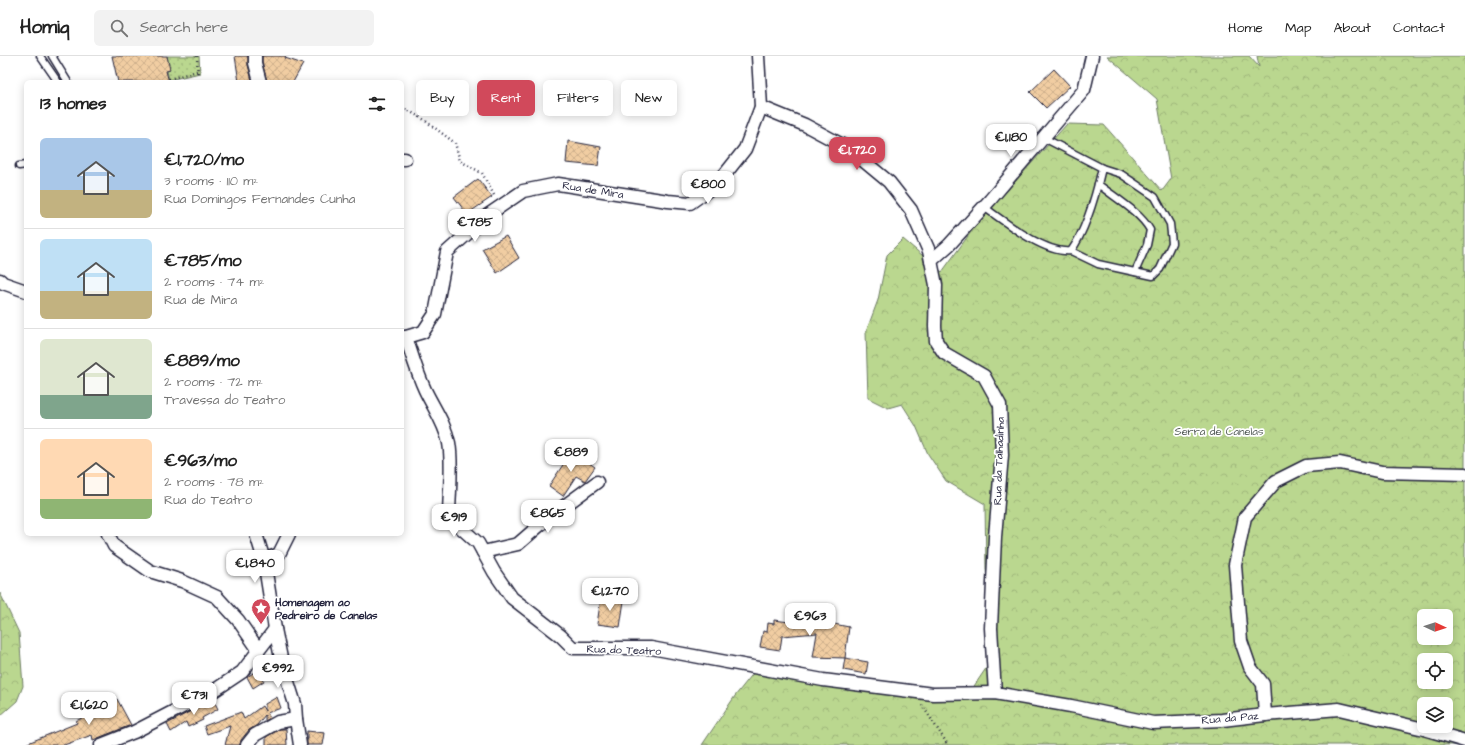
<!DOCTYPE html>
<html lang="en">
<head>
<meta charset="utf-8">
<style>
  :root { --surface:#fff; --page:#f2f2f2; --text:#222; --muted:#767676; --line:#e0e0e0; --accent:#d1495b }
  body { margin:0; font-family:"Architects Daughter",sans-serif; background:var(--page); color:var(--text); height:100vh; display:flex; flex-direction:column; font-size:15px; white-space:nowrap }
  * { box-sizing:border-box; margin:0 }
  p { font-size:13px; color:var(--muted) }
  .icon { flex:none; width:22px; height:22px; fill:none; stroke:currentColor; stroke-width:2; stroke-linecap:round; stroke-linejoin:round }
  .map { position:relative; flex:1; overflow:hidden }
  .details { position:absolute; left:24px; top:24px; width:380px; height:456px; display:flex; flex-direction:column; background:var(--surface); border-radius:6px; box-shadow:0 2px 10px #0003 }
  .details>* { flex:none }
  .guide { position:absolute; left:416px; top:24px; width:380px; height:36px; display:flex; gap:8px }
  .needle { width:26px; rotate:93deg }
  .controls { position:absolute; left:1417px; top:553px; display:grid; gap:8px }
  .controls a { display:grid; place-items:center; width:36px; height:36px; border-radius:6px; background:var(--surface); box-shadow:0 2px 10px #0003; font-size:20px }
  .price { position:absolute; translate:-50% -34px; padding:0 9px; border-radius:8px; background:#fff; color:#222; font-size:13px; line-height:26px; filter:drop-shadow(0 1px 2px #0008) }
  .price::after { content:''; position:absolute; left:50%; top:24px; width:12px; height:9px; margin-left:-6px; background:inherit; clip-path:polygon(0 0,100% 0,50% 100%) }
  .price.selected { background:var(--accent); color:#fff }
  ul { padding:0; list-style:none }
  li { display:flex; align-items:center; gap:12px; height:100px; padding:0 16px }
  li+li { border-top:1px solid var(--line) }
  li span { display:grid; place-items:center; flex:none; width:112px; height:80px; border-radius:6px; color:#555 }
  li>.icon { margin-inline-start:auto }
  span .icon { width:48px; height:48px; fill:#fffc; stroke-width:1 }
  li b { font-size:17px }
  h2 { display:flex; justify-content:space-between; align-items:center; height:48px; padding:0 16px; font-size:17px }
  .chip { padding:0 14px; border-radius:6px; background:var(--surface); box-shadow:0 2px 10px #0003; font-size:14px; line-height:36px }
  .chip.selected { background:var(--accent); color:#fff }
  header { display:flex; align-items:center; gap:24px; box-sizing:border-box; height:56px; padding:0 20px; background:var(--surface); border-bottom:1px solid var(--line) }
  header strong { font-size:19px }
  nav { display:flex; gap:22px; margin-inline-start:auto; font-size:14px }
  .search { width:280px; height:36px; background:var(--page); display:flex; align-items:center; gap:10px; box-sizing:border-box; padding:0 14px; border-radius:6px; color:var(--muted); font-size:15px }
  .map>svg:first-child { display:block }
  .grass { fill:url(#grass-dots); stroke:#6e7c65 }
  .forest { fill:url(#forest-crowns); stroke:#6e7c65; fill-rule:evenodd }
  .building { fill:url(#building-cross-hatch); stroke:#22223b }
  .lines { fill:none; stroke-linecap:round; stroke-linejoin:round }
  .lane-casing { stroke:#22223b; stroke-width:9 }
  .street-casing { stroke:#22223b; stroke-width:15 }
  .path { stroke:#22223b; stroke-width:2.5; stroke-dasharray:1 3; stroke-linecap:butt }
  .lane { stroke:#fff; stroke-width:6 }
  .street { stroke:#fff; stroke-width:12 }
  .labels { text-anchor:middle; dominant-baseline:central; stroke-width:3.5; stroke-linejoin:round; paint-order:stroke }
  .street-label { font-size:11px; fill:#22223b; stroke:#fff }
  .park-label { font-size:11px; fill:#505854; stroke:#fff }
  .poi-label { font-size:11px; font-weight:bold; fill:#22223b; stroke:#fff; text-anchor:start }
</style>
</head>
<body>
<header>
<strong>Homiq</strong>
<div class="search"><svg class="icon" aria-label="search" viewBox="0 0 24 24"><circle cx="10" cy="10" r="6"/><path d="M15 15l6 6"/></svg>Search here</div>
<nav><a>Home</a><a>Map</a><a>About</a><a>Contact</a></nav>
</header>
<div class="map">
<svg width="1465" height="689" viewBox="0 0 1465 689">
  <defs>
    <pattern id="grass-dots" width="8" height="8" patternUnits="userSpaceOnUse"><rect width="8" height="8" fill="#bad78f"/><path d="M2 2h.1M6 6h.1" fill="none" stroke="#a0b87c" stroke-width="1.8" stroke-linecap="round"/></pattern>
    <pattern id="forest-crowns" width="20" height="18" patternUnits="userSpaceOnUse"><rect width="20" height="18" fill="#bad78f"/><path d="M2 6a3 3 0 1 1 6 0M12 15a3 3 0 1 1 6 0" fill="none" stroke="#a0b87c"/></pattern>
    <pattern id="building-cross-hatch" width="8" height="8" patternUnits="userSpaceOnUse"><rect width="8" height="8" fill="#f1cda2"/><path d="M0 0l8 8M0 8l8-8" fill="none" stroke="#ceb08c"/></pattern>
  </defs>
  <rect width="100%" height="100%" fill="#fff"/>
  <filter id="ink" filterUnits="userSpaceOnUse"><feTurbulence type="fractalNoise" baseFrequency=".025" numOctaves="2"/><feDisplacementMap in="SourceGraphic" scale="8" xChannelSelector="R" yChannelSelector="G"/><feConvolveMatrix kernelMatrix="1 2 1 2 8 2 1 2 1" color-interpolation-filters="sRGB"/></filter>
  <g filter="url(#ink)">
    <path class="grass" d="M167 0H199L200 17 169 24 167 15 170 14Z"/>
    <g class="forest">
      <path d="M1107 0H1249L1259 11 1257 0H1465V689H702L735 640 759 610 792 616 970 636 991 605V563L986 513 985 448 946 425 928 398 916 370 902 348 888 352 868 342 866 276 878 244 887 199 903 183 942 216 976 169 1067 68 1104 69 1162 135 1171 123 1157 43ZM1424 560H1446V582H1424ZM1424 604H1446V626H1424ZM1424 648H1446V670H1424Z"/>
      <path d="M0 537 19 577 23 630 17 645 0 660Z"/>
    </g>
    <g class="building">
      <path d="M112 0H167L170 14 166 15 169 26H118Z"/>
      <path d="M235 0H248V9L252 24 239 26Z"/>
      <path d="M262 0H286L285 2 303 8 293 26H267L262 6Z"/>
      <path d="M1054 13 1070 30 1046 52 1030 36Z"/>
      <path d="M568 85 601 91 598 110 566 107Z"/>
      <path d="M478 123 492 141 467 158 454 141Z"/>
      <path d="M506 180 519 202 497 217 482 193Z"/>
      <path d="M572 395 595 411 585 425 576 420 563 440 549 430Z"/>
      <path d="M601 542 624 545 620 571 597 568Z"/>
      <path d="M774 564 797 567V564L819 565 849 571 845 602 813 601 817 577 782 580 780 594 760 591 763 575 767 576 768 567 774 568Z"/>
      <path d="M845 602 868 606 866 618 843 614Z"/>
      <path d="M258 614 264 625 253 632 247 621Z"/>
      <path d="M277 641 281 652 267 657 270 662 265 665V659L257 669 249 674 241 684 240 689H225L230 670 207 678 204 670 241 656 244 663 262 650 265 655V648Z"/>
      <path d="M117 643 131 669 98 682 93 684 92 679 64 689H23L77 667 76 665Z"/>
      <path d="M213 643 218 653 202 662 203 664 188 671 186 666 171 676 167 668Z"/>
      <path d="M280 673H286L287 689H266V681Z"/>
      <path d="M307 675 325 677 323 689H307Z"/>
    </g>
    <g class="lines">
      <g class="lane-casing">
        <g id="lane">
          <path d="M40 0 58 26"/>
          <path d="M52 0 68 26"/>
          <path d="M1044 82 1102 112 1121 118 1155 141 1170 168 1172 187 1160 213 1153 220 1098 208 1071 195"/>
          <path d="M19 110 26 109"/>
          <path d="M1098 128C1114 141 1140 156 1150 174L1147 189 1135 216"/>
          <path d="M984 151C1005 166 1045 198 1071 195 1086 174 1096 138 1102 112"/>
        </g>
      </g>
      <g class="street-casing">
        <g id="street">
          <path d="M255 0V7L260 26"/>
          <path d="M761 51 805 69 848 92 889 126 911 154 929 195 936 229 935 270 936 285 944 297 984 320 1000 349 1002 399 995 481 991 572 995 637"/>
          <path d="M402 103H405"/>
          <path d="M931 205 949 189 990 144 1084 34 1092 0"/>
          <path d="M0 224 3 227 26 235"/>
          <path d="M402 281H406L423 276 435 258 447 196 488 159 523 135 558 128 668 145 690 147 718 127 745 93 761 51 758 0"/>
          <path d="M406 281C412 299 417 317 425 334 433 351 445 367 449 387 453 409 449 438 449 461L478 487 494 516 512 542 561 580 573 592H651L823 624 933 638 995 637 1071 650 1153 667 1222 664 1265 659 1339 653 1424 673 1465 685"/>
          <path d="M108 478 114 490 150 515 182 525 217 541 238 564 258 593"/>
          <path d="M256 478 264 504 275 573 282 607 295 648 296 663 300 689"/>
          <path d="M483 496 518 488 548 462 597 426"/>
          <path d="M264 504 279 498 289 478"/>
          <path d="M1265 659 1263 628 1250 611 1241 585 1235 509 1245 461 1276 425 1306 410 1340 407 1382 416 1465 418"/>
          <path d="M101 689 134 676 215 634 242 616 275 573"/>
          <path d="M247 689 255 679 278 666 296 663"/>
        </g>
      </g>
      <g class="path">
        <path d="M197 0 198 26"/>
        <path d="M169 23 197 15"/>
        <path d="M402 51 423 63 455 87 460 105 482 117 495 141"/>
        <path d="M922 649 948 689"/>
      </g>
      <use href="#lane" class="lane"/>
      <use href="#street" class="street"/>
    </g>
  </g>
  <defs>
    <g id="sight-pin" transform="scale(1)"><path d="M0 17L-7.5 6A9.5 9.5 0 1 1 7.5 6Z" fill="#d1495b" stroke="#fff"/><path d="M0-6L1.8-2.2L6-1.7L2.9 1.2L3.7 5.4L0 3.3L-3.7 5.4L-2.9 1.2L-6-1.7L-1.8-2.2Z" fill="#fff"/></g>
  </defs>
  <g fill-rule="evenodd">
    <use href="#sight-pin" x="261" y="552"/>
  </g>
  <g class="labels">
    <g class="street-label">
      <text transform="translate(593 134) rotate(9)">Rua de Mira</text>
      <text transform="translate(999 405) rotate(-88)">Rua da Talhadinha</text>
      <text transform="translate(624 594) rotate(2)">Rua do Teatro</text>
      <text transform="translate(1230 662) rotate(-5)">Rua da Paz</text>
    </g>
    <g class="park-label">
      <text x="1219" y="375">Serra de Canelas</text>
    </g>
    <g class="poi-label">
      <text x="275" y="546">Homenagem ao<tspan x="275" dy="13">Pedreiro de Canelas</tspan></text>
    </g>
  </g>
</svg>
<div class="controls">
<a><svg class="needle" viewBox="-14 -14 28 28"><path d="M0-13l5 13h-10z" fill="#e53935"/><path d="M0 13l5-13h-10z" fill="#767676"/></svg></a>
<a><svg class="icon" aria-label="locate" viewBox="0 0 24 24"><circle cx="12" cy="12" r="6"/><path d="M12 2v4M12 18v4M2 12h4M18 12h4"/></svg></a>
<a><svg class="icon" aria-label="layers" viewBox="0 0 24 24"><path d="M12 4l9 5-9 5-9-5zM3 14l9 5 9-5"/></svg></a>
</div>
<b class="price" style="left:1011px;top:102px">€1,180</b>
<b class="price selected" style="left:857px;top:115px">€1,720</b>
<b class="price" style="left:708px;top:149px">€800</b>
<b class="price" style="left:475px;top:187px">€785</b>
<b class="price" style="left:571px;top:417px">€889</b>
<b class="price" style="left:548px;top:478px">€865</b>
<b class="price" style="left:454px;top:482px">€919</b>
<b class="price" style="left:255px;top:528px">€1,840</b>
<b class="price" style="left:610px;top:556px">€1,270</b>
<b class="price" style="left:810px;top:581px">€963</b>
<b class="price" style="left:278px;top:633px">€992</b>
<b class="price" style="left:194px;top:660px">€731</b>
<b class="price" style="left:89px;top:670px">€1,620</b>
<div class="guide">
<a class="chip">Buy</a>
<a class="chip selected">Rent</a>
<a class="chip">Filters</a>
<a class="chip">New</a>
</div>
<section class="details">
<h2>13 homes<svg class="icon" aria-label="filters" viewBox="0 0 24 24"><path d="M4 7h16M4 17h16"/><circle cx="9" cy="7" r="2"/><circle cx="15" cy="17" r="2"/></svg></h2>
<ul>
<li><span style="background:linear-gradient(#a9c7e8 65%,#c2b280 0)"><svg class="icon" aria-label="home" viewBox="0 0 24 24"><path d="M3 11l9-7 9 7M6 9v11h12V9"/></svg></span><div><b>€1,720/mo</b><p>3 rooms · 110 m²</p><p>Rua Domingos Fernandes Cunha</p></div></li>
<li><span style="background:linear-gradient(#bfe0f5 65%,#c2b280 0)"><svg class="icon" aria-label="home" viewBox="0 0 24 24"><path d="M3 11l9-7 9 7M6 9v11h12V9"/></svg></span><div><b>€785/mo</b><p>2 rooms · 74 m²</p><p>Rua de Mira</p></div></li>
<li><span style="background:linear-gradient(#dfe7d0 70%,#7fa58c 0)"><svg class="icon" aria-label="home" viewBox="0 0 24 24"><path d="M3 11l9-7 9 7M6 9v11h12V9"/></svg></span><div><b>€889/mo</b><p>2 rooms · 72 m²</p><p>Travessa do Teatro</p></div></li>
<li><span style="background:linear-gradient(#ffd9b3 75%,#8fb573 0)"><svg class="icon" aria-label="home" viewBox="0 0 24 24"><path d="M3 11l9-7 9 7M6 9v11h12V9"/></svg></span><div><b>€963/mo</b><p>2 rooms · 78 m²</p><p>Rua do Teatro</p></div></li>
</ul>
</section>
</div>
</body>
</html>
